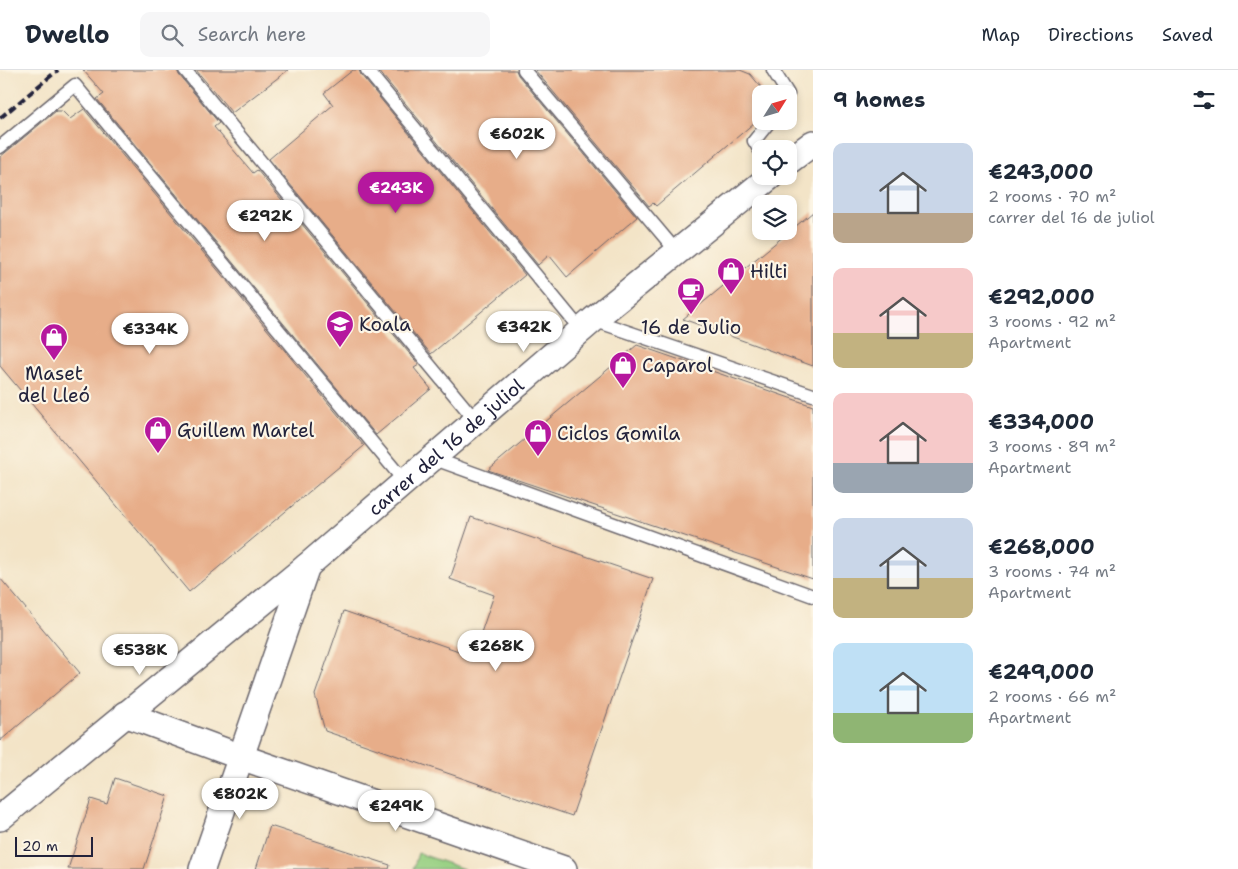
<!DOCTYPE html>
<html lang="en">
<head>
<meta charset="utf-8">
<style>
  :root { --surface:#fff; --page:#f6f6f7; --text:#1f2937; --muted:#747a83; --line:#e0e1e3; --accent:#b5179e }
  body { margin:0; font-family:"Shantell Sans",sans-serif; background:var(--page); color:var(--text); height:100vh; display:flex; flex-direction:column; font-size:19px; white-space:nowrap }
  * { box-sizing:border-box; margin:0 }
  p { font-size:16px; color:var(--muted) }
  .icon { flex:none; width:28px; height:28px; fill:none; stroke:currentColor; stroke-width:2; stroke-linecap:round; stroke-linejoin:round }
  .map { position:relative; flex:1; overflow:hidden }
  .drawer { display:flex; flex-direction:column; background:var(--surface); width:425px }
  .drawer>* { flex:none }
  .needle { width:32px; rotate:53deg }
  .fabs { position:absolute; left:752px; top:15px; display:grid; gap:10px }
  .fabs a { display:grid; place-items:center; width:45px; height:45px; border-radius:10px; background:var(--surface); box-shadow:0 2px 8px #0003; font-size:25px }
  .scale { position:absolute; left:15px; bottom:12px; width:78px; box-sizing:border-box; padding-left:5px; border:2px solid #22223b; border-top:0; font-size:14px; line-height:18px; white-space:nowrap; color:#22223b; -webkit-text-stroke:4px #fcf5e5; paint-order:stroke }
  .price { position:absolute; translate:-50% -42px; padding:0 11px; border-radius:18px; background:#fff; color:#222; font-size:16px; line-height:32px; filter:drop-shadow(0 1px 2px #0008) }
  .price::after { content:''; position:absolute; left:50%; top:30px; width:15px; height:11px; margin-left:-8px; background:inherit; clip-path:polygon(0 0,100% 0,50% 100%) }
  .price.on { background:var(--accent); color:#fff }
  ul { padding:0; list-style:none }
  li { display:flex; align-items:center; gap:15px; height:125px; padding:0 20px }
  li span { display:grid; place-items:center; flex:none; width:140px; height:100px; border-radius:10px; color:#555 }
  li>.icon { margin-inline-start:auto }
  span .icon { width:60px; height:60px; fill:#fffc; stroke-width:1 }
  li b { font-size:21px }
  h2 { display:flex; justify-content:space-between; align-items:center; height:60px; padding:0 20px; font-size:21px }
  header { display:flex; align-items:center; gap:30px; box-sizing:border-box; height:70px; padding:0 25px; background:var(--surface); border-bottom:1px solid var(--line) }
  header strong { font-size:24px }
  nav { display:flex; gap:28px; margin-inline-start:auto; font-size:18px }
  .search { width:350px; height:45px; background:var(--page); display:flex; align-items:center; gap:12px; box-sizing:border-box; padding:0 18px; border-radius:10px; color:var(--muted); font-size:19px }
  main { display:flex; flex:1; min-height:0 }
  .map>svg:first-child { display:block }
  .green { fill:#98d083; stroke:#5d795f }
  .building { fill:#e7ad89 }
  .lines { fill:none; stroke-linecap:round; stroke-linejoin:round }
  .service-casing { stroke:#6b666c; stroke-width:15 }
  .minor-casing { stroke:#6b666c; stroke-width:28 }
  .service { stroke:#fff; stroke-width:12 }
  .minor { stroke:#fff; stroke-width:25 }
  .rail { stroke:#22223b; stroke-width:4; stroke-dasharray:8 4; stroke-linecap:butt }
  .labels { text-anchor:middle; dominant-baseline:central; stroke-width:4.5; stroke-linejoin:round; paint-order:stroke }
  .poi-label { font-size:19px; fill:#22223b; stroke:#fcf5e5; text-anchor:start }
  .street-label { font-size:19px; fill:#22223b; stroke:#fcf5e5 }
</style>
</head>
<body>
<header>
<strong>Dwello</strong>
<div class="search"><svg class="icon" aria-label="search" viewBox="0 0 24 24"><circle cx="10" cy="10" r="6"/><path d="M15 15l6 6"/></svg>Search here</div>
<nav><a>Map</a><a>Directions</a><a>Saved</a></nav>
</header>
<main>
<div class="map">
<svg width="813" height="799" viewBox="0 0 813 799">
  <rect width="100%" height="100%" fill="#fcf5e5"/>
  <filter id="ink" filterUnits="userSpaceOnUse"><feTurbulence type="fractalNoise" baseFrequency=".02" numOctaves="2"/><feDisplacementMap in="SourceGraphic" scale="10" xChannelSelector="R" yChannelSelector="G"/><feConvolveMatrix kernelMatrix="1 2 1 2 8 2 1 2 1" color-interpolation-filters="sRGB"/></filter>
  <filter id="wash" filterUnits="userSpaceOnUse"><feTurbulence type="fractalNoise" baseFrequency=".0096" numOctaves="4" result="noise"/><feDisplacementMap in="SourceGraphic" scale="20" xChannelSelector="R" yChannelSelector="G"/><feGaussianBlur stdDeviation="1.12" result="paint"/><feColorMatrix in="noise" values="0 0 0 0 0 0 0 0 0 0 0 0 0 0 0 0 0 1.4 0 .05"/><feComposite in="paint" operator="in"/></filter>
  <g filter="url(#wash)">
    <rect width="100%" height="100%" fill="#f3e4c7"/>
    <path class="green" d="M418 783 464 799H413Z"/>
    <g id="blocks">
      <g class="building">
        <path d="M83 0H177L179 5 219 53 214 57 253 103 257 100 419 295 414 298 431 319 376 365 97 29 104 24Z"/>
        <path d="M196 0H288L232 43Z"/>
        <path d="M353 0H359L361 5 525 205 431 284 269 89 333 35 324 23Z"/>
        <path d="M378 0H516L518 5 637 147 567 207 549 185 538 195Z"/>
        <path d="M535 0H740L750 4 761 17V47L656 136 653 133 649 136Z"/>
        <path d="M84 39 364 376 189 522 0 296V87L56 41H62L70 49Z"/>
        <path d="M813 142V296L683 249Z"/>
        <path d="M637 275 813 336V509L488 400Z"/>
        <path d="M471 447 653 509 572 746 325 661 315 625 344 541 473 586 494 525 450 509Z"/>
        <path d="M0 508 80 603 0 671Z"/>
        <path d="M115 708 168 726 144 799H68L91 729 107 734Z"/>
        <path d="M270 756 390 795 389 799H256Z"/>
      </g>
    </g>
  </g>
  <g filter="url(#ink)">
    <use href="#blocks" fill-opacity="0" stroke="#6b666c" stroke-width="1"/>
    <g class="lines">
      <g class="service-casing">
        <g id="service">
          <path d="M185 0 476 351"/>
          <path d="M367 0 581 260"/>
          <path d="M524 0 677 182"/>
          <path d="M773 0 788 24"/>
          <path d="M0 77 75 15 405 412"/>
          <path d="M761 82 754 71 770 51"/>
          <path d="M593 250 813 325"/>
          <path d="M432 388 813 526"/>
        </g>
      </g>
      <g class="minor-casing">
        <g id="minor">
          <path d="M789 91 813 73"/>
          <path d="M125 644 241 687 564 799"/>
          <path id="s1" d="M0 748 307 496 593 250 771 106"/>
          <path d="M202 799 307 496"/>
        </g>
      </g>
      <use href="#service" class="service"/>
      <use href="#minor" class="minor"/>
      <path class="rail" d="M0 48 58 0"/>
    </g>
  </g>
  <defs>
    <g id="shop-pin" transform="scale(1.4375)"><path d="M0 17L-7.5 6A9.5 9.5 0 1 1 7.5 6Z" fill="#b5179e" stroke="#fcf5e5"/><path d="M-5-2.5h2.3a2.7 3.5 0 0 1 5.4 0H5L5.5 6h-11ZM-1.5-2.5h3a1.5 2.3 0 0 0-3 0Z" fill="#fff"/></g>
    <g id="cafe-pin" transform="scale(1.4375)"><path d="M0 17L-7.5 6A9.5 9.5 0 1 1 7.5 6Z" fill="#b5179e" stroke="#fcf5e5"/><path d="M-5.5-4.5H6V0H3Q3 3.5 0 3.5H-2.5Q-5.5 3.5-5.5 0ZM3-3.2v2h1.7v-2ZM-6 4.5H4V6H-6Z" fill="#fff"/></g>
    <g id="school-pin" transform="scale(1.4375)"><path d="M0 17L-7.5 6A9.5 9.5 0 1 1 7.5 6Z" fill="#b5179e" stroke="#fcf5e5"/><path d="M0-5L7-2L0 1L-7-2ZM-4 1L0 2.5L4 1V4Q0 6-4 4Z" fill="#fff"/></g>
  </defs>
  <g fill-rule="evenodd">
    <use href="#shop-pin" x="731" y="201"/>
    <use href="#cafe-pin" x="691" y="221"/>
    <use href="#school-pin" x="340" y="254"/>
    <use href="#shop-pin" x="54" y="267"/>
    <use href="#shop-pin" x="623" y="295"/>
    <use href="#shop-pin" x="158" y="360"/>
    <use href="#shop-pin" x="538" y="363"/>
  </g>
  <g class="labels">
    <g class="poi-label">
      <text x="750" y="201">Hilti</text>
      <text x="359" y="254">Koala</text>
      <text x="691" y="257" text-anchor="middle">16 de Julio</text>
      <text x="642" y="295">Caparol</text>
      <text x="54" y="303" text-anchor="middle">Maset<tspan x="54" dy="22">del Lleó</tspan></text>
      <text x="177" y="360">Guillem Martel</text>
      <text x="557" y="363">Ciclos Gomila</text>
    </g>
    <g class="street-label">
      <text stroke="none"><textPath href="#s1" startOffset="580">carrer del 16 de juliol</textPath></text>
    </g>
  </g>
</svg>
<div class="fabs">
<a><svg class="needle" viewBox="-14 -14 28 28"><path d="M0-13l5 13h-10z" fill="#e53935"/><path d="M0 13l5-13h-10z" fill="#747a83"/></svg></a>
<a><svg class="icon" aria-label="locate" viewBox="0 0 24 24"><circle cx="12" cy="12" r="6"/><path d="M12 2v4M12 18v4M2 12h4M18 12h4"/></svg></a>
<a><svg class="icon" aria-label="layers" viewBox="0 0 24 24"><path d="M12 4l9 5-9 5-9-5zM3 14l9 5 9-5"/></svg></a>
</div>
<div class="scale">20 m</div>
<b class="price" style="left:517px;top:90px">€602K</b>
<b class="price on" style="left:396px;top:144px">€243K</b>
<b class="price" style="left:265px;top:172px">€292K</b>
<b class="price" style="left:524px;top:283px">€342K</b>
<b class="price" style="left:150px;top:285px">€334K</b>
<b class="price" style="left:496px;top:602px">€268K</b>
<b class="price" style="left:140px;top:606px">€538K</b>
<b class="price" style="left:240px;top:750px">€802K</b>
<b class="price" style="left:396px;top:762px">€249K</b>
</div>
<section class="drawer">
<h2>9 homes<svg class="icon" aria-label="filters" viewBox="0 0 24 24"><path d="M4 7h16M4 17h16"/><circle cx="9" cy="7" r="2"/><circle cx="15" cy="17" r="2"/></svg></h2>
<ul>
<li><span style="background:linear-gradient(#c9d6e8 70%,#b9a48a 0)"><svg class="icon" aria-label="home" viewBox="0 0 24 24"><path d="M3 11l9-7 9 7M6 9v11h12V9"/></svg></span><div><b>€243,000</b><p>2 rooms · 70 m²</p><p>carrer del 16 de juliol</p></div></li>
<li><span style="background:linear-gradient(#f6c9c9 65%,#c2b280 0)"><svg class="icon" aria-label="home" viewBox="0 0 24 24"><path d="M3 11l9-7 9 7M6 9v11h12V9"/></svg></span><div><b>€292,000</b><p>3 rooms · 92 m²</p><p>Apartment</p></div></li>
<li><span style="background:linear-gradient(#f6c9c9 70%,#9aa5b1 0)"><svg class="icon" aria-label="home" viewBox="0 0 24 24"><path d="M3 11l9-7 9 7M6 9v11h12V9"/></svg></span><div><b>€334,000</b><p>3 rooms · 89 m²</p><p>Apartment</p></div></li>
<li><span style="background:linear-gradient(#c9d6e8 60%,#c2b280 0)"><svg class="icon" aria-label="home" viewBox="0 0 24 24"><path d="M3 11l9-7 9 7M6 9v11h12V9"/></svg></span><div><b>€268,000</b><p>3 rooms · 74 m²</p><p>Apartment</p></div></li>
<li><span style="background:linear-gradient(#bfe0f5 70%,#8fb573 0)"><svg class="icon" aria-label="home" viewBox="0 0 24 24"><path d="M3 11l9-7 9 7M6 9v11h12V9"/></svg></span><div><b>€249,000</b><p>2 rooms · 66 m²</p><p>Apartment</p></div></li>
</ul>
</section>
</main>
</body>
</html>
